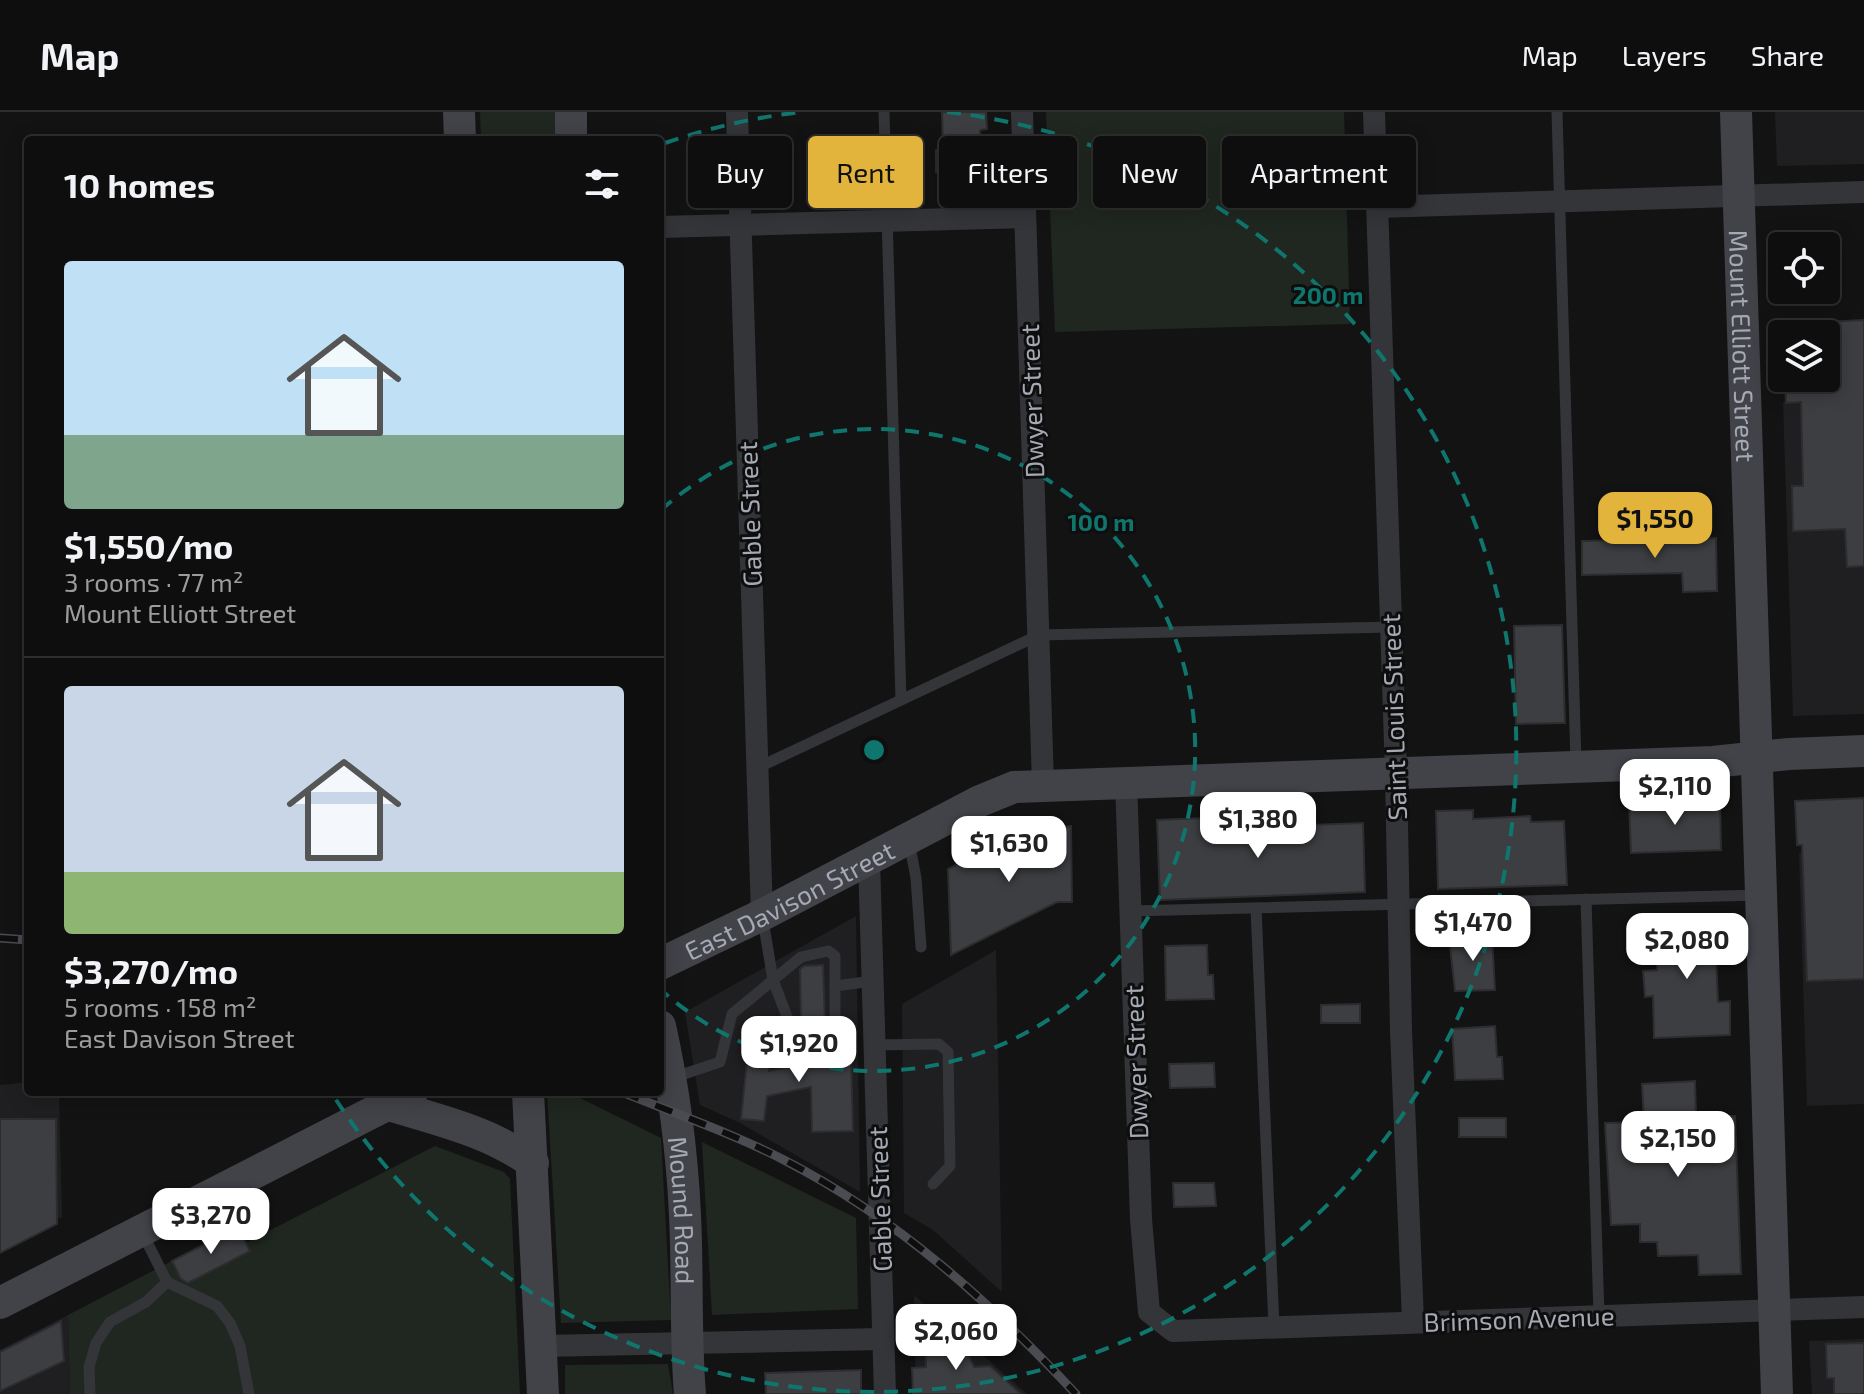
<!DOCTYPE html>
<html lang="en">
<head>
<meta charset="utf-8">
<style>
  :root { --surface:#0e0e0f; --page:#171718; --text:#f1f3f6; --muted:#9b9c9e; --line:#2e2e2f; --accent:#e3b43c }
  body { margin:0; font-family:"Exo 2",sans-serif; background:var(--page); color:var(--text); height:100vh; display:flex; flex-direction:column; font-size:30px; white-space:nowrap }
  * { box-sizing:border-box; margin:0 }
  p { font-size:26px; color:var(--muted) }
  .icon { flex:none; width:44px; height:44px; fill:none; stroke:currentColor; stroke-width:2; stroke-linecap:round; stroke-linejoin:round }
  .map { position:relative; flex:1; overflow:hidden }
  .side { position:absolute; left:24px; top:24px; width:640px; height:960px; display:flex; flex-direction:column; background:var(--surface); border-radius:8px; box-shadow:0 4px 20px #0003,0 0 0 2px var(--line) }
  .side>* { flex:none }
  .hud { position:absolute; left:688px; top:24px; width:760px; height:72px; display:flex; gap:16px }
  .fabs { position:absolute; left:1768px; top:120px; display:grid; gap:16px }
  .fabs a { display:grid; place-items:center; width:72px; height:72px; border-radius:8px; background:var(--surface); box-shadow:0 4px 20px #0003,0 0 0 2px var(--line); font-size:40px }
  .price { position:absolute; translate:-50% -68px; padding:0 18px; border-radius:16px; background:#fff; color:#222; font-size:26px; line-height:52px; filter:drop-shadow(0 2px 4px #0008) }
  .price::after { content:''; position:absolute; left:50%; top:48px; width:24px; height:18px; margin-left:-12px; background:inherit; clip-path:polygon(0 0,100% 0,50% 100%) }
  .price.current { background:var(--accent); color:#111 }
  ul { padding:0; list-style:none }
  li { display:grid; align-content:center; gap:16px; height:424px; padding:0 40px }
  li+li { border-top:2px solid var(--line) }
  li span { display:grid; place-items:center; height:248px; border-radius:8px; color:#555 }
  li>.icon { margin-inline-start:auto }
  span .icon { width:144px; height:144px; fill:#fffc; stroke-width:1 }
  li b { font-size:34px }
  h2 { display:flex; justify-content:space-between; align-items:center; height:96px; padding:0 40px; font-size:34px }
  .chip { padding:0 28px; border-radius:8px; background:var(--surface); box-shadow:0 4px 20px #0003,0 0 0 2px var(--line); font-size:28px; line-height:72px }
  .chip.current { background:var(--accent); color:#111 }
  header { display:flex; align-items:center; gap:48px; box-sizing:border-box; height:112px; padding:0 40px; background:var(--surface); border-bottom:2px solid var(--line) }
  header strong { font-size:38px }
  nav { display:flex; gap:44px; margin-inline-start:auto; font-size:28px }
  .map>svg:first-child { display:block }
  .built { fill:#1f1f21 }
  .green { fill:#1f2720 }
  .building { fill:#3d3e41; stroke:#2d2d30; stroke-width:2 }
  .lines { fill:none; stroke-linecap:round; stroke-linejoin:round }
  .lane { stroke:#343539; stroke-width:11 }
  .street { stroke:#343539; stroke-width:22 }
  .secondary { stroke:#424349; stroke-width:32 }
  .rail-casing { stroke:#4b4c52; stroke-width:9 }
  .rail { stroke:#0e0e0f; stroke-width:6; stroke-dasharray:18; stroke-linecap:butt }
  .ring { fill:none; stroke:#0f766e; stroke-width:4; stroke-dasharray:14 10 }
  .labels { text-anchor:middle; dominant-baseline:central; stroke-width:6; stroke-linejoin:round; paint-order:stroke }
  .street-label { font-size:26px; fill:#a5a9b4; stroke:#0e0e0f }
  .centre { fill:#0f766e; stroke:#0e0e0f; stroke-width:4 }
  .ring-label { font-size:24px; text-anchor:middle; font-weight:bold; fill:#0f766e; stroke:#0e0e0f; stroke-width:6; stroke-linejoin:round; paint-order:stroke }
</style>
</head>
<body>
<header>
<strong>Map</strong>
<nav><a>Map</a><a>Layers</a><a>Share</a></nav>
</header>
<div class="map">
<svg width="1864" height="1282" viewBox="0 0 1864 1282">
  <rect width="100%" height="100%" fill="#131314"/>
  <!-- built -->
  <g class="built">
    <path d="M 1775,0 L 1864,0 L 1864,52 L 1777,54 Z"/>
    <path d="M 1864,288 L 1864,602 L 1793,604 L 1783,290 Z"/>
    <path d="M 1864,738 L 1864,992 L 1807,994 L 1799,741 Z"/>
    <path d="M 856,804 L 860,1080 L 738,1010 L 700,993 L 685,900 Z"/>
    <path d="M 996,838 L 1002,1180 L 933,1118 L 904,1101 L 902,892 Z"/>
    <path d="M 28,970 L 28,980 L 59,980 L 62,1105 L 0,1136 L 0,973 Z"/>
    <path d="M 914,1183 L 1027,1282 L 916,1282 Z"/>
    <path d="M 68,1203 L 70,1282 L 0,1282 L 0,1238 Z"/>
    <path d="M 1864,1227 L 1864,1282 L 1812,1282 L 1809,1229 Z"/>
  </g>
  <!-- green -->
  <g class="green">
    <path d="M 480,0 L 557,0 L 558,28 L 481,28 Z"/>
    <path d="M 1046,0 L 1344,0 L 1350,212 L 1055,220 Z"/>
    <path d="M 547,980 L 568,980 L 661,1026 L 671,1208 L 561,1211 Z"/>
    <path d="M 702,1030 L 856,1106 L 858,1197 L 712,1203 Z"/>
    <path d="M 435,1034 L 504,1060 L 510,1067 L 520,1282 L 70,1282 L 68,1203 L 239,1114 L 247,1130 Z"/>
    <path d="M 668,1252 L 673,1282 L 565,1282 L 565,1253 Z"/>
  </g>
  <!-- building -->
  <g class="building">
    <path d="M 942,0 L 986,0 L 987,17 L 980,18 L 981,59 L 936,60 L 936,38 L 943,37 Z"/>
    <path d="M 1864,208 L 1864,454 L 1847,455 L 1845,417 L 1793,419 L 1792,374 L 1803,374 L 1801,290 L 1786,291 L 1785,266 L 1826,266 L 1826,210 Z"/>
    <path d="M 1716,426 L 1717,479 L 1683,480 L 1682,461 L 1582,463 L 1582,429 Z"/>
    <path d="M 1562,513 L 1565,611 L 1516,612 L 1514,514 Z"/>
    <path d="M 1864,686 L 1864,867 L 1807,869 L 1802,733 L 1797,733 L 1795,689 Z"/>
    <path d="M 1720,689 L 1721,738 L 1631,741 L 1629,692 Z"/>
    <path d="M 1473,698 L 1473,707 L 1530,704 L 1531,710 L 1564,709 L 1567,773 L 1438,777 L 1436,699 Z"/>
    <path d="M 1205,706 L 1207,717 L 1363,711 L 1365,780 L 1160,788 L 1157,708 Z"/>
    <path d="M 1029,714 L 1030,718 L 1071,714 L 1072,790 L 1057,790 L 951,843 L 948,757 Z"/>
    <path d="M 1714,802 L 1718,890 L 1730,889 L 1730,923 L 1654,926 L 1653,884 L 1645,885 L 1643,859 L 1657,858 L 1657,846 L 1664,845 L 1662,803 Z"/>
    <path d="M 1492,824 L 1495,878 L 1455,879 L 1449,826 Z"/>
    <path d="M 1207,833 L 1208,863 L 1213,863 L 1214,887 L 1166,888 L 1165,834 Z"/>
    <path d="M 823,853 L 825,909 L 801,910 L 800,857 L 804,854 Z"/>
    <path d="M 1360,892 L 1360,911 L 1321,911 L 1321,893 Z"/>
    <path d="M 751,910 L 774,912 L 769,959 L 810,951 L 810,945 L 851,943 L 853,1019 L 812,1020 L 811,975 L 767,984 L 764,1009 L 741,1007 Z"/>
    <path d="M 1495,914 L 1497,945 L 1502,945 L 1503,967 L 1455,968 L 1452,917 Z"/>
    <path d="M 1214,951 L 1215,975 L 1170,976 L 1169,952 Z"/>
    <path d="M 1695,969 L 1696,1005 L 1735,1004 L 1741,1162 L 1699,1163 L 1698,1143 L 1658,1144 L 1657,1130 L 1640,1130 L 1640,1112 L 1611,1113 L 1605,1011 L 1644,1010 L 1642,972 Z"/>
    <rect x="1459" y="1006" width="47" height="19"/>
    <path d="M 0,1007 L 56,1007 L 57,1112 L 0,1141 Z"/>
    <path d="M 1173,1071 L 1214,1071 L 1216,1094 L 1174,1095 Z"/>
    <path d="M 238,1115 L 250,1139 L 188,1171 L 181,1167 L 172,1149 Z"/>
    <path d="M 61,1209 L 64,1249 L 0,1279 L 0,1240 Z"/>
    <path d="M 961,1226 L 974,1255 L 990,1254 L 1021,1282 L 913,1282 L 912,1256 L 926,1255 L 925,1227 Z"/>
    <path d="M 1864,1231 L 1864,1282 L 1834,1282 L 1834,1266 L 1827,1266 L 1826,1232 Z"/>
    <path d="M 861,1258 L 861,1282 L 766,1282 L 765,1261 Z"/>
  </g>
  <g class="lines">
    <!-- lane -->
    <g class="lane">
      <path d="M 884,0 L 901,588"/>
      <path d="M 1557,0 L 1576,651"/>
      <path d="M 757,656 L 1039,523 L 1391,515"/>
      <path d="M 909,729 L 916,766 L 921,835"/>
      <path d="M 1586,787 L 1599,1204"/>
      <path d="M 1256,796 L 1274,1215"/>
      <path d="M 1130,799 L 1760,783"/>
      <path d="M 835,874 L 873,869"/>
      <path d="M 874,933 L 939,932 L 948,940 L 950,1054 L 933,1072"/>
      <path d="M 675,965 L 720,950 L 732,902 L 801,845 L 828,839 L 835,844 L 835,916 L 822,923 L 794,923 L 773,868 L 763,808"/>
      <path d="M 142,1120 L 167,1170 L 217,1194 L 230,1211 L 240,1234 L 249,1282"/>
      <path d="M 90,1282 L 89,1255 L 96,1231 L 110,1210 L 146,1190 L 167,1170"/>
    </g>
    <!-- street -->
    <g class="street">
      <path d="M 737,0 L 762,803"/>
      <path d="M 1022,0 L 1043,673"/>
      <path d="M 1374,0 L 1396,661 L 1401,919 L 1413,1209"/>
      <path d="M 1377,95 L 1864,80"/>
      <path d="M 660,115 L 1025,105"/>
      <path d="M 1126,669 L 1141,1107 L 1149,1200 L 1173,1219 L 1864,1195"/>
      <path d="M 869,748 L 885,1282"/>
      <path d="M 541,1234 L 883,1227"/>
    </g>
    <!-- secondary -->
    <g class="secondary">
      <path d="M 459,0 L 460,28"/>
      <path d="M 571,0 L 571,28"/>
      <path id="s1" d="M 1736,0 L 1777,1282"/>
      <path id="s2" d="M 660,852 L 762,803 L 980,689 L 1014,675 L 1713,650 L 1789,642 L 1864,639"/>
      <path id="s3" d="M 660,914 C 674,977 682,1039 685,1103 C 688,1163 685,1223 690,1282"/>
      <path d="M 528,980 L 543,1282"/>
      <path d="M 389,993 C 441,1009 488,1019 533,1051"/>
      <path d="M 0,1191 L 412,980"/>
    </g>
    <defs>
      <g id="rail">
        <path d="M 0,826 L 28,828"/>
        <path d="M 622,980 C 676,1002 732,1021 784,1048 C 897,1106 990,1190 1076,1282"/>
      </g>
    </defs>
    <!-- rail casing -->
    <use href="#rail" class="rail-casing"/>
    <!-- rail -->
    <use href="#rail" class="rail"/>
  </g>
  <!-- distance rings -->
  <g class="ring">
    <path d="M661 398A321 321 0 1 1 661 878"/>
    <path d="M665 31A642 642 0 0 1 801 0M947 0A642 642 0 1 1 333 983"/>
  </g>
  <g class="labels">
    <!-- street labels -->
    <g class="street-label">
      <text stroke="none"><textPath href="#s1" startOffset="234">Mount Elliott Street</textPath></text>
      <text transform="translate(1031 289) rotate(-92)">Dwyer Street</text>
      <text transform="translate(749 402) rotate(-92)">Gable Street</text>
      <text transform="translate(1393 605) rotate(-92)">Saint Louis Street</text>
      <text stroke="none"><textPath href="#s2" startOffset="144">East Davison Street</textPath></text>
      <text transform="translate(1135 950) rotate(-92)">Dwyer Street</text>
      <text transform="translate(879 1087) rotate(-92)">Gable Street</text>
      <text stroke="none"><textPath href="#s3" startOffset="186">Mound Road</textPath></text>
      <text transform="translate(1519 1206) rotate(-2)">Brimson Avenue</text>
    </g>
  </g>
  <circle cx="874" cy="638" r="12" class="centre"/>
  <g class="ring-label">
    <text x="1328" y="192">200 m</text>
    <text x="1101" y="419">100 m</text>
  </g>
</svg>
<div class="fabs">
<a><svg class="icon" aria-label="locate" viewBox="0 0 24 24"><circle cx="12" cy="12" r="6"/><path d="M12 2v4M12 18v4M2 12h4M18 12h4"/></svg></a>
<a><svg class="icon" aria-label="layers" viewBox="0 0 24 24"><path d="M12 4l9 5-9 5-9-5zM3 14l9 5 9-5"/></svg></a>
</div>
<b class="price current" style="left:1655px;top:448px">$1,550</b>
<b class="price" style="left:1675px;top:715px">$2,110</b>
<b class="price" style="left:1258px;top:748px">$1,380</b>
<b class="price" style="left:1009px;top:772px">$1,630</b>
<b class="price" style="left:1473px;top:851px">$1,470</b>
<b class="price" style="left:1687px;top:869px">$2,080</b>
<b class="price" style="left:799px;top:972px">$1,920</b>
<b class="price" style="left:1678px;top:1067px">$2,150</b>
<b class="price" style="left:211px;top:1144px">$3,270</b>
<b class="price" style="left:956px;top:1260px">$2,060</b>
<div class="hud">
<a class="chip">Buy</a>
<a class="chip current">Rent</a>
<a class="chip">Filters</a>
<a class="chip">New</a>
<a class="chip">Apartment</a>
</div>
<section class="side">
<h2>10 homes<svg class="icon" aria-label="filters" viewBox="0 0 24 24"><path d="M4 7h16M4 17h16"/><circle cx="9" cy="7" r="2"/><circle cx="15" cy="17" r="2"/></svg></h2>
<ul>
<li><span style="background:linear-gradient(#bfe0f5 70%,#7fa58c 0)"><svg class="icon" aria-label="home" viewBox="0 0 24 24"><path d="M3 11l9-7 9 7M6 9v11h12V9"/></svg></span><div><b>$1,550/mo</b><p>3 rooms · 77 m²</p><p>Mount Elliott Street</p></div></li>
<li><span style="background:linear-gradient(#c9d6e8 75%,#8fb573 0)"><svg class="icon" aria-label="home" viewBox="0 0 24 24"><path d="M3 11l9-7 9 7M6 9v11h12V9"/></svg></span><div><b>$3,270/mo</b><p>5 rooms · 158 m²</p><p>East Davison Street</p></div></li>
</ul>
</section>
</div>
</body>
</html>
